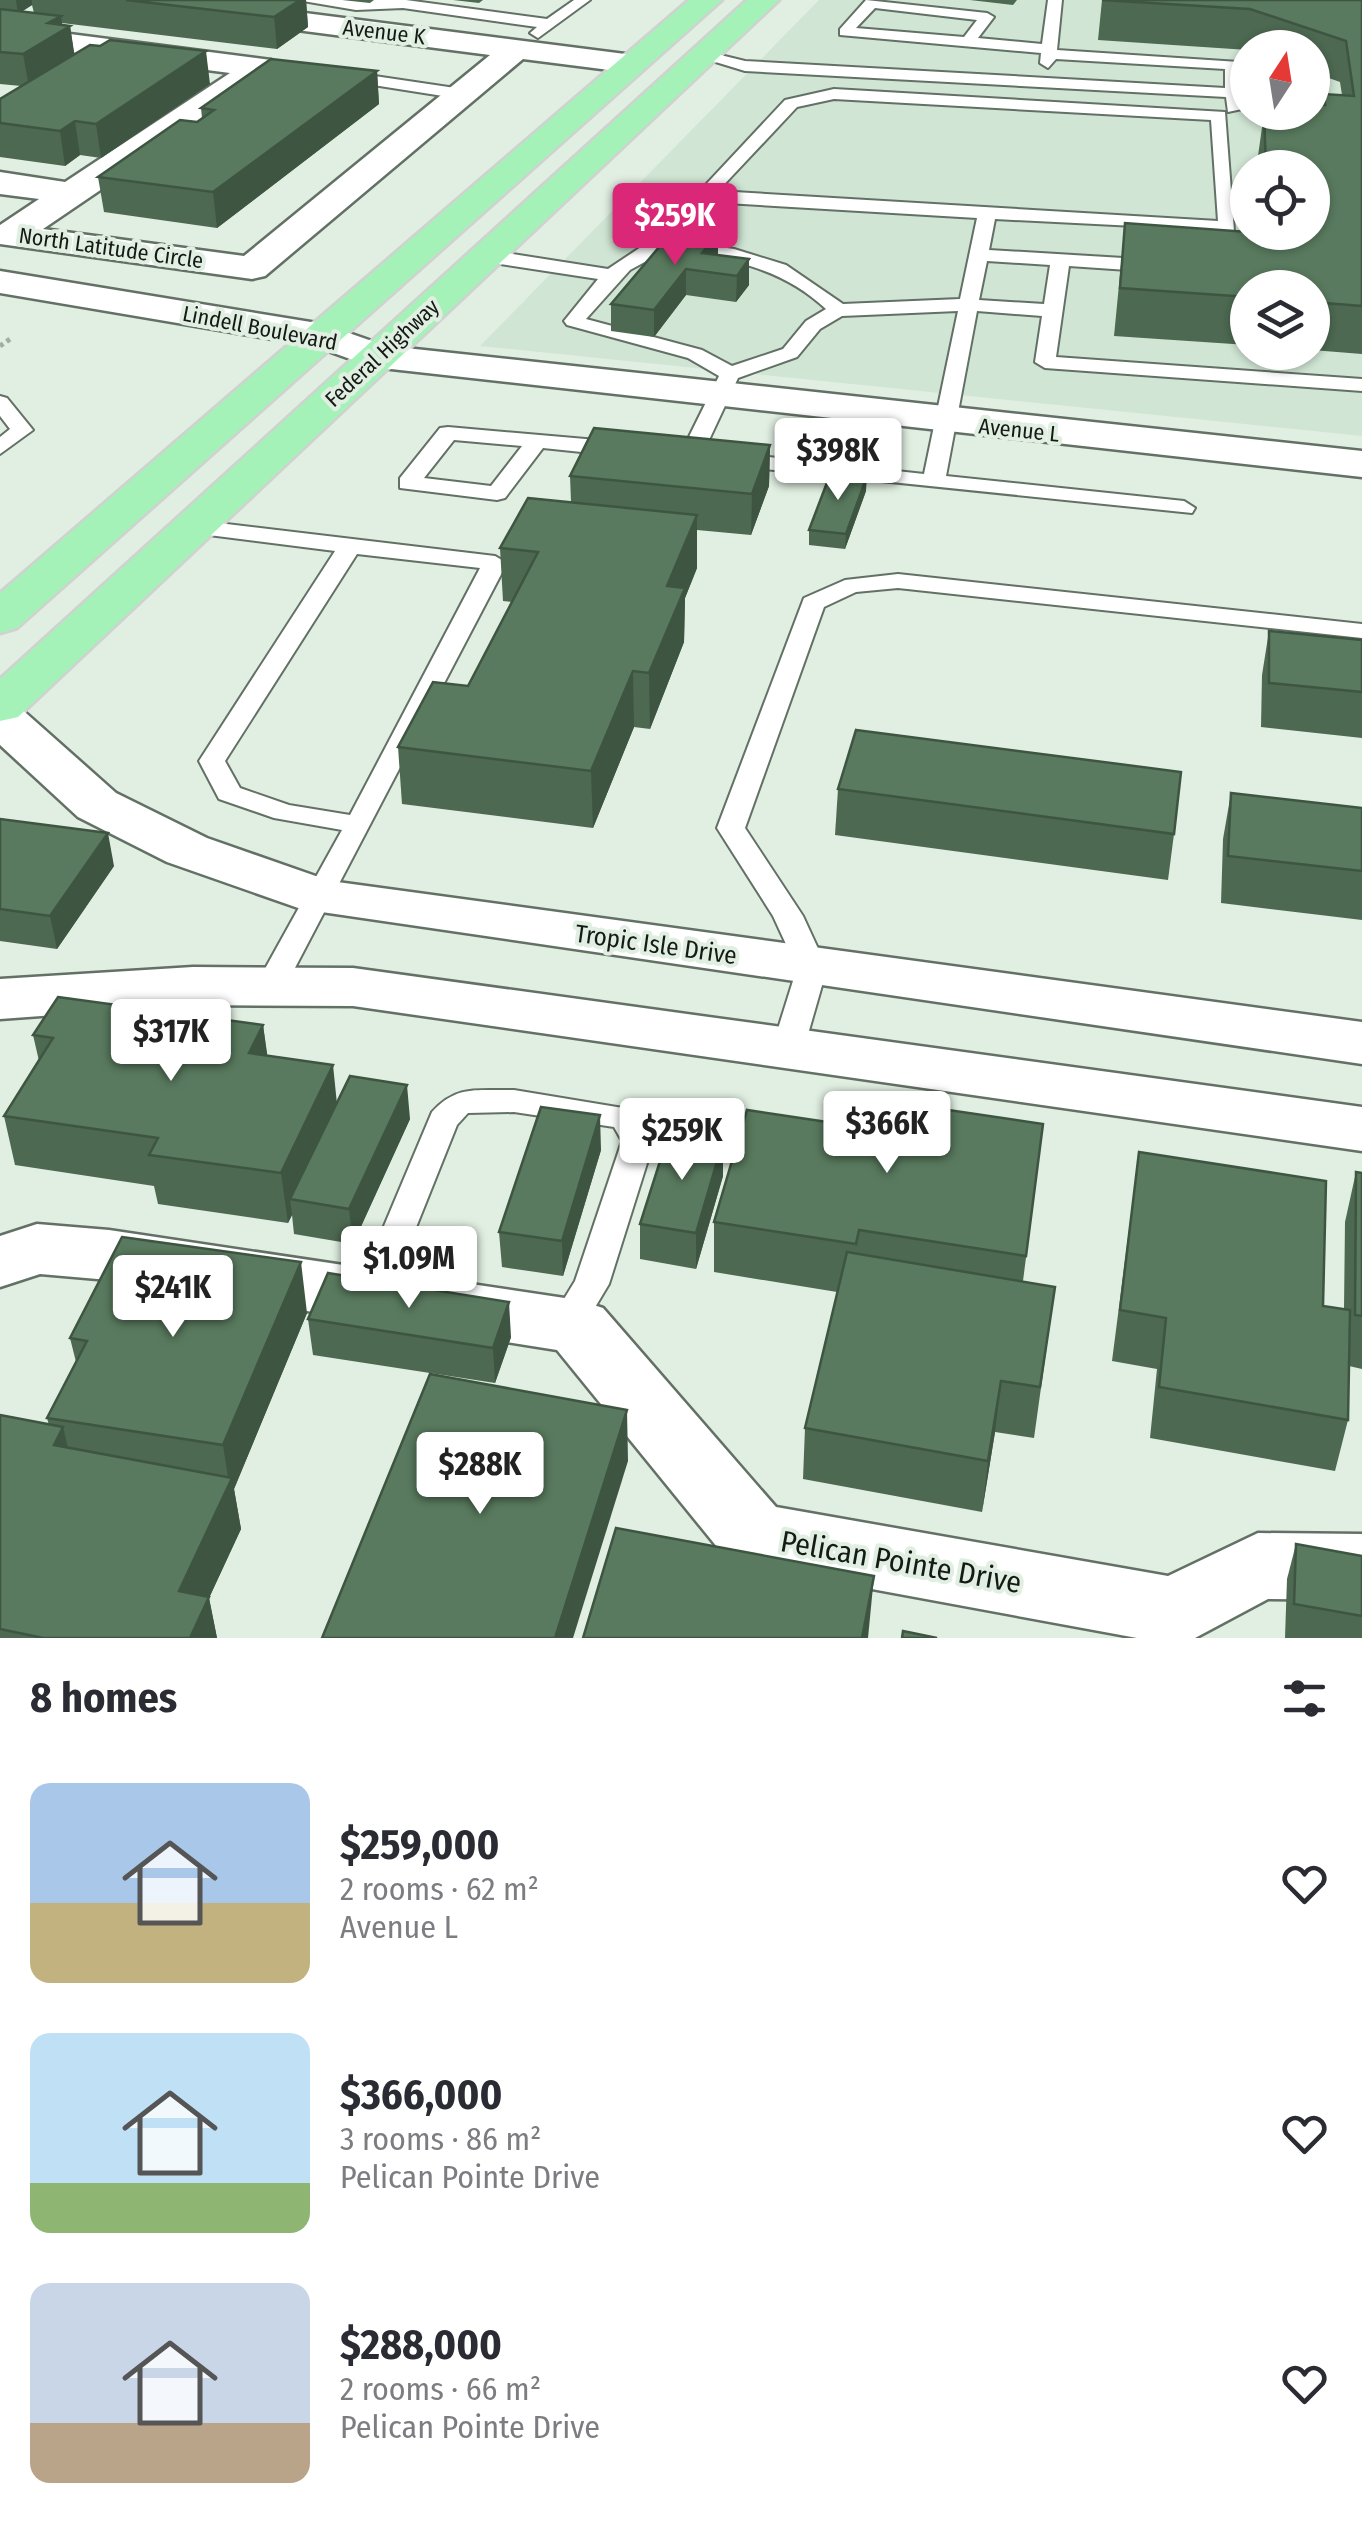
<!DOCTYPE html>
<html lang="en">
<head>
<meta charset="utf-8">
<style>
  :root { --surface:#fff; --page:#f2f2f3; --text:#2b2b33; --muted:#7c7c81; --accent:#db2777 }
  body { margin:0; font-family:"Fira Sans Condensed",sans-serif; background:var(--page); color:var(--text); height:100vh; display:flex; flex-direction:column; font-size:38px; white-space:nowrap }
  * { box-sizing:border-box; margin:0 }
  p { font-size:32px; color:var(--muted) }
  .icon { flex:none; width:55px; height:55px; fill:none; stroke:currentColor; stroke-width:2; stroke-linecap:round; stroke-linejoin:round }
  .map { position:relative; height:1638px; overflow:hidden }
  .drawer { display:flex; flex-direction:column; background:var(--surface); flex:1 }
  .drawer>* { flex:none }
  .needle { width:65px; rotate:12deg }
  .tools { position:absolute; left:1230px; top:30px; display:grid; gap:20px }
  .tools a { display:grid; place-items:center; width:100px; height:100px; border-radius:50%; background:var(--surface); box-shadow:0 2px 8px #0004; font-size:50px }
  .price { position:absolute; translate:-50% -85px; padding:0 22px; border-radius:10px; background:#fff; color:#222; font-size:32px; line-height:65px; filter:drop-shadow(0 2px 5px #0008) }
  .price::after { content:''; position:absolute; left:50%; top:60px; width:30px; height:22px; margin-left:-15px; background:inherit; clip-path:polygon(0 0,100% 0,50% 100%) }
  .price.selected { background:var(--accent); color:#fff }
  ul { padding:0; list-style:none }
  li { display:flex; align-items:center; gap:30px; height:250px; padding:0 30px }
  li span { display:grid; place-items:center; flex:none; width:280px; height:200px; border-radius:20px; color:#555 }
  li>.icon { margin-inline-start:auto }
  span .icon { width:120px; height:120px; fill:#fffc; stroke-width:1 }
  li b { font-size:42px }
  h2 { display:flex; justify-content:space-between; align-items:center; height:120px; padding:0 30px; font-size:42px }
  .map>svg:first-child { display:block }
  .built { fill:#d0e5d3; fill-rule:evenodd }
  .lines { fill:none; stroke-linecap:round; stroke-linejoin:round }
  .service-casing { stroke:#637065; stroke-width:4 }
  .minor-casing { stroke:#637065; stroke-width:5 }
  .tertiary-casing { stroke:#637065; stroke-width:5 }
  .primary-casing { stroke:#d0d1d0; stroke-width:5 }
  .path { stroke:#a2ada3; stroke-width:5; stroke-dasharray:4 4; stroke-linecap:butt }
  .service { fill:#fff; fill-rule:evenodd }
  .minor { fill:#fff; fill-rule:evenodd }
  .tertiary { fill:#fff; fill-rule:evenodd }
  .primary { fill:#a4f2b7; fill-rule:evenodd }
  .wall { fill:#4d6951; fill-rule:evenodd }
  .shaded-wall { fill:#3e5542 }
  .building { fill:#597a5e; stroke:#3e5542; stroke-width:2.5 }
  .labels { text-anchor:middle; dominant-baseline:central; stroke-width:8; stroke-linejoin:round; paint-order:stroke }
  .far-street-label { font-size:22px; fill:#151a15; stroke:#e0efe2 }
  .street-label { font-size:25px; fill:#151a15; stroke:#e0efe2 }
  .near-street-label { font-size:30px; fill:#151a15; stroke:#e0efe2 }
</style>
</head>
<body>
<div class="map">
<svg width="1362" height="1638" viewBox="0 0 1362 1638">
  <rect width="100%" height="100%" fill="#e0efe2"/>
  <!-- built -->
  <path class="built" d="M 819,0 L 1362,0 L 1362,436 L 480,346 ZM 1248,48 L 1312,48 L 1312,112 L 1248,112 ZM 1248,168 L 1312,168 L 1312,232 L 1248,232 ZM 1248,288 L 1312,288 L 1312,352 L 1248,352 Z"/>
  <g class="lines">
    <defs>
      <g id="service">
        <path d="M 297,0 L 406,0 L 547,19 L 574,0 L 590,0 L 538,38 L 530,33 L 537,27 L 403,8 L 356,10 Z"/>
        <path d="M 866,0 L 987,13 L 994,17 L 978,38 L 1042,44 L 1048,0 L 1062,0 L 1057,50 L 1239,62 L 1242,109 L 1228,112 L 1226,97 L 745,71 L 696,56 L 704,51 L 745,61 L 1225,88 L 1225,69 L 1056,59 L 1048,68 L 1040,63 L 1041,53 L 840,35 L 840,29 ZM 875,8 L 977,20 L 964,37 L 856,28 Z"/>
        <path d="M 341,71 L 462,89 L 470,94 L 462,99 L 335,79 L 335,73 Z"/>
        <path d="M 834,89 L 1225,112 L 1234,231 L 995,219 L 989,250 L 1157,260 L 1166,266 L 1157,272 L 1069,266 L 1056,357 L 1362,379 L 1362,391 L 1045,368 L 1035,362 L 1042,316 L 977,311 L 946,476 L 1184,501 L 1195,508 L 1192,513 L 725,465 L 725,455 L 733,453 L 924,474 L 958,311 L 842,316 L 820,329 L 797,357 L 738,378 L 702,455 L 691,462 L 683,460 L 680,455 L 719,376 L 688,358 L 567,325 L 564,321 L 598,279 L 487,262 L 478,256 L 487,250 L 608,269 L 641,247 L 661,240 L 685,242 L 734,249 L 786,265 L 843,304 L 960,299 L 977,218 L 709,202 L 684,228 L 669,224 L 785,100 ZM 834,99 L 1211,120 L 1218,221 L 718,191 L 797,107 ZM 663,252 C 723,256 780,266 826,309 L 806,321 L 783,349 L 732,366 L 702,350 L 586,319 L 630,270 ZM 987,261 L 1050,265 L 1044,304 L 979,300 Z"/>
        <path d="M 0,396 L 7,398 L 33,430 L 0,454 L 0,437 L 10,429 L 0,416 Z"/>
        <path d="M 448,427 L 620,442 L 631,449 L 620,456 L 543,448 L 505,498 L 497,500 L 400,488 L 400,478 L 440,428 ZM 454,440 L 522,446 L 491,486 L 424,478 Z"/>
        <path d="M 193,520 L 495,556 L 507,563 L 286,985 L 271,995 L 256,985 L 342,830 L 274,818 L 219,799 L 199,761 L 335,551 L 185,532 L 182,527 ZM 357,554 L 480,568 L 350,815 L 289,805 L 240,788 L 225,761 Z"/>
        <path d="M 898,574 L 1362,624 L 1362,638 L 898,588 L 856,592 L 824,607 L 745,828 L 803,916 L 827,968 L 804,1048 L 799,1055 L 777,1055 L 772,1048 L 797,968 L 773,916 L 717,828 L 804,598 L 845,580 Z"/>
        <path d="M 514,1090 L 635,1110 L 654,1141 L 609,1284 L 579,1334 L 566,1338 L 553,1334 L 548,1325 L 575,1281 L 622,1141 L 614,1127 L 514,1112 L 468,1113 L 457,1125 L 389,1295 L 384,1304 L 372,1308 L 360,1304 L 355,1295 L 432,1112 C 457,1084 478,1091 514,1090 Z"/>
      </g>
      <g id="minor">
        <path d="M 120,0 L 204,0 L 633,55 L 649,64 L 633,73 L 523,59 L 265,276 L 252,279 L 0,244 L 0,225 L 39,199 L 0,194 L 0,172 L 65,182 L 230,73 L 0,43 L 0,25 L 271,60 L 276,67 L 271,74 L 43,229 L 244,256 L 490,55 L 135,9 Z"/>
        <path d="M 378,345 L 1362,451 L 1362,477 L 364,366 L 358,357 L 364,348 Z"/>
        <path d="M 0,701 L 18,706 L 116,793 L 207,838 L 330,881 L 1362,1022 L 1362,1064 L 301,909 L 167,862 L 78,817 L 0,745 Z"/>
        <path d="M 193,967 L 353,968 L 1362,1107 L 1362,1151 L 353,1006 L 193,1005 L 0,1019 L 0,979 Z"/>
        <path d="M 37,1224 L 109,1230 L 578,1300 L 603,1308 L 776,1507 L 1168,1576 L 1258,1533 L 1362,1534 L 1362,1600 L 1268,1599 L 1195,1638 L 1137,1638 L 753,1567 L 726,1558 L 557,1350 L 109,1280 L 40,1274 L 0,1287 L 0,1236 Z"/>
      </g>
      <path id="tertiary" d="M 0,271 L 323,324 L 392,348 L 398,357 L 392,366 L 378,369 L 314,346 L 0,293 Z"/>
      <g id="primary">
        <path d="M 689,0 L 722,0 L 17,628 L 0,633 L 0,593 Z"/>
        <path d="M 747,0 L 779,0 L 18,717 L 0,721 L 0,679 Z"/>
      </g>
    </defs>
    <!-- service casing -->
    <use href="#service" class="service-casing"/>
    <!-- minor casing -->
    <use href="#minor" class="minor-casing"/>
    <!-- tertiary casing -->
    <use href="#tertiary" class="tertiary-casing"/>
    <!-- primary casing -->
    <use href="#primary" class="primary-casing"/>
    <!-- path -->
    <path class="path" d="M 0,346 L 13,337"/>
    <!-- service -->
    <use href="#service" class="service"/>
    <!-- minor -->
    <use href="#minor" class="minor"/>
    <!-- tertiary -->
    <use href="#tertiary" class="tertiary"/>
    <!-- primary -->
    <use href="#primary" class="primary"/>
  </g>
  <!-- wall -->
  <g class="wall">
    <path d="M 0,0 L 306,0 L 308,27 L 277,49 L 62,23 L 62,25 L 70,26 L 74,54 L 210,84 L 101,158 L 80,155 L 65,166 L 0,157 L 0,99 L 21,86 L 0,84 ZM 32,5 L 34,13 L 21,12 Z"/>
    <path d="M 342,0 L 374,0 L 370,3 Z"/>
    <path d="M 453,0 L 483,0 L 479,3 Z"/>
    <path d="M 970,0 L 1017,0 L 1013,5 Z"/>
    <path d="M 1102,0 L 1362,0 L 1362,354 L 1312,350 L 1312,288 L 1248,288 L 1248,345 L 1114,336 L 1125,223 L 1248,232 L 1312,232 L 1312,168 L 1258,168 L 1258,156 L 1264,113 L 1312,112 L 1322,105 L 1324,94 L 1342,95 L 1340,82 L 1312,72 L 1312,48 L 1248,48 L 1248,50 L 1098,40 Z"/>
    <path d="M 377,71 L 379,104 L 217,228 L 104,212 L 98,177 L 197,122 L 202,118 L 201,108 Z"/>
    <path d="M 718,255 L 749,285 L 736,302 L 686,295 L 654,337 L 611,331 L 611,304 Z"/>
    <path d="M 770,445 L 769,486 L 751,535 L 697,530 L 697,568 L 685,598 L 684,642 L 650,729 L 634,727 L 593,828 L 402,804 L 398,747 L 468,686 L 512,602 L 503,601 L 500,548 L 571,502 L 570,476 Z"/>
    <path d="M 866,491 L 845,549 L 809,545 L 809,530 Z"/>
    <path d="M 1269,631 L 1362,640 L 1362,738 L 1261,727 L 1262,675 Z"/>
    <path d="M 838,789 L 1174,834 L 1168,880 L 835,835 Z"/>
    <path d="M 1231,793 L 1362,808 L 1362,920 L 1221,903 L 1223,839 Z"/>
    <path d="M 0,819 L 114,866 L 57,949 L 0,941 Z"/>
    <path d="M 263,1025 L 267,1056 L 337,1102 L 410,1119 L 353,1244 L 294,1234 L 292,1215 L 288,1223 L 158,1204 L 154,1186 L 15,1165 L 4,1116 L 39,1061 L 33,1035 Z"/>
    <path d="M 834,1123 L 1043,1124 L 1023,1281 L 1055,1287 L 1034,1438 L 995,1432 L 982,1512 L 803,1479 L 805,1428 L 837,1292 L 714,1272 L 714,1222 Z"/>
    <path d="M 723,1141 L 723,1176 L 696,1269 L 640,1259 L 640,1224 Z"/>
    <path d="M 601,1150 L 563,1276 L 502,1267 L 499,1232 Z"/>
    <path d="M 1139,1152 L 1323,1306 L 1344,1309 L 1345,1222 L 1356,1172 L 1362,1173 L 1362,1369 L 1349,1366 L 1348,1420 L 1335,1471 L 1150,1438 L 1157,1369 L 1112,1361 Z"/>
    <path d="M 307,1313 L 234,1489 L 241,1529 L 209,1598 L 217,1638 L 0,1638 L 0,1415 L 49,1425 L 47,1418 L 76,1362 L 70,1338 Z"/>
    <path d="M 308,1319 L 511,1337 L 495,1383 L 313,1355 Z"/>
    <path d="M 1296,1544 L 1362,1556 L 1362,1638 L 1285,1638 L 1287,1579 Z"/>
  </g>
  <!-- shaded-wall -->
  <g class="shaded-wall">
    <path d="M 16,0 L 32,0 L 32,5 L 18,14 Z"/>
    <path d="M 300,0 L 306,0 L 308,27 L 277,49 L 274,17 Z"/>
    <path d="M 61,16 L 63,30 L 70,26 L 75,58 L 29,87 L 23,54 L 48,23 Z"/>
    <path d="M 206,51 L 210,84 L 101,158 L 96,124 Z"/>
    <path d="M 377,71 L 379,104 L 217,228 L 213,192 Z"/>
    <path d="M 75,121 L 80,155 L 65,166 L 60,131 Z"/>
    <path d="M 718,233 L 718,258 L 702,253 Z"/>
    <path d="M 749,259 L 749,285 L 736,302 L 737,276 Z"/>
    <path d="M 686,269 L 686,295 L 654,337 L 654,310 Z"/>
    <path d="M 770,445 L 769,486 L 751,535 L 752,494 Z"/>
    <path d="M 867,476 L 866,491 L 845,549 L 846,534 Z"/>
    <path d="M 697,515 L 697,568 L 685,598 L 684,642 L 650,729 L 649,673 L 667,586 Z"/>
    <path d="M 633,671 L 634,727 L 593,828 L 591,771 Z"/>
    <path d="M 108,833 L 114,866 L 57,949 L 50,916 Z"/>
    <path d="M 263,1025 L 270,1074 L 249,1053 Z"/>
    <path d="M 333,1065 L 338,1114 L 290,1199 L 292,1215 L 288,1223 L 281,1173 Z"/>
    <path d="M 407,1085 L 410,1119 L 353,1244 L 349,1209 Z"/>
    <path d="M 600,1115 L 601,1150 L 563,1276 L 562,1241 Z"/>
    <path d="M 723,1141 L 723,1176 L 696,1269 L 696,1233 Z"/>
    <path d="M 301,1262 L 307,1313 L 234,1489 L 241,1529 L 209,1598 L 217,1638 L 188,1638 L 179,1591 L 229,1484 L 223,1445 Z"/>
    <path d="M 509,1302 L 511,1337 L 495,1383 L 493,1348 Z"/>
    <path d="M 1001,1381 L 995,1432 L 982,1512 L 988,1461 Z"/>
    <path d="M 627,1410 L 628,1461 L 573,1638 L 555,1638 Z"/>
    <path d="M 63,1427 L 75,1478 L 54,1445 Z"/>
    <path d="M 874,1576 L 868,1638 L 862,1638 Z"/>
  </g>
  <!-- building -->
  <g class="building">
    <path d="M 126,0 L 300,0 L 274,17 Z"/>
    <path d="M 1102,0 L 1362,0 L 1362,306 L 1312,302 L 1312,288 L 1248,288 L 1248,297 L 1120,288 L 1125,223 L 1248,232 L 1312,232 L 1312,168 L 1266,168 L 1264,113 L 1312,112 L 1312,104 L 1325,105 L 1324,94 L 1354,96 L 1346,41 L 1250,9 Z"/>
    <path d="M 0,9 L 61,16 L 48,23 L 70,26 L 23,54 L 0,52 Z"/>
    <path d="M 110,40 L 206,51 L 96,124 L 75,121 L 60,131 L 0,123 L 0,99 L 90,45 L 100,46 Z"/>
    <path d="M 271,59 L 377,71 L 213,192 L 98,177 L 180,120 L 197,122 L 214,110 L 201,108 Z"/>
    <path d="M 676,227 L 718,233 L 702,253 L 749,259 L 737,276 L 686,269 L 654,310 L 611,304 Z"/>
    <path d="M 594,428 L 770,445 L 752,494 L 570,476 Z"/>
    <path d="M 831,472 L 867,476 L 846,534 L 809,530 Z"/>
    <path d="M 528,498 L 697,515 L 667,586 L 685,588 L 649,673 L 633,671 L 591,771 L 398,747 L 433,682 L 468,686 L 538,552 L 500,548 Z"/>
    <path d="M 1269,631 L 1362,640 L 1362,692 L 1269,683 Z"/>
    <path d="M 856,730 L 1181,772 L 1174,834 L 838,789 Z"/>
    <path d="M 1231,793 L 1362,808 L 1362,871 L 1228,856 Z"/>
    <path d="M 0,819 L 108,833 L 50,916 L 0,909 Z"/>
    <path d="M 58,997 L 263,1025 L 249,1053 L 333,1065 L 281,1173 L 149,1155 L 158,1138 L 4,1116 L 53,1038 L 33,1035 Z"/>
    <path d="M 350,1076 L 407,1085 L 349,1209 L 290,1199 Z"/>
    <path d="M 840,1094 L 1043,1124 L 1026,1256 L 859,1230 L 856,1244 L 714,1222 L 747,1110 L 834,1123 Z"/>
    <path d="M 541,1107 L 600,1115 L 562,1241 L 499,1232 Z"/>
    <path d="M 669,1133 L 723,1141 L 696,1233 L 640,1224 Z"/>
    <path d="M 1139,1152 L 1326,1181 L 1323,1306 L 1350,1310 L 1348,1420 L 1159,1387 L 1166,1318 L 1120,1310 Z"/>
    <path d="M 1356,1172 L 1362,1173 L 1362,1316 L 1355,1315 Z"/>
    <path d="M 122,1237 L 301,1262 L 223,1445 L 47,1418 L 87,1341 L 70,1338 Z"/>
    <path d="M 847,1252 L 1055,1287 L 1040,1387 L 1001,1381 L 988,1461 L 805,1428 Z"/>
    <path d="M 328,1273 L 509,1302 L 493,1348 L 308,1319 Z"/>
    <path d="M 430,1374 L 627,1410 L 555,1638 L 322,1638 Z"/>
    <path d="M 0,1415 L 63,1427 L 54,1445 L 232,1478 L 179,1591 L 209,1597 L 190,1638 L 43,1638 L 0,1629 Z"/>
    <path d="M 616,1528 L 874,1576 L 862,1638 L 583,1638 Z"/>
    <path d="M 1296,1544 L 1362,1556 L 1362,1616 L 1294,1604 Z"/>
    <path d="M 903,1631 L 937,1638 L 902,1638 Z"/>
  </g>
  <g class="labels">
    <!-- far-street labels -->
    <g class="far-street-label">
      <text transform="translate(384 32) rotate(7)">Avenue K</text>
      <text transform="translate(111 248) rotate(8)">North Latitude Circle</text>
      <text transform="translate(260 328) rotate(11)">Lindell Boulevard</text>
      <text transform="translate(382 353) rotate(-43)">Federal Highway</text>
      <text transform="translate(1019 430) rotate(6)">Avenue L</text>
    </g>
    <!-- street labels -->
    <g class="street-label">
      <text transform="translate(656 945) rotate(8)">Tropic Isle Drive</text>
    </g>
    <!-- near-street labels -->
    <g class="near-street-label">
      <text transform="translate(901 1562) rotate(10)">Pelican Pointe Drive</text>
    </g>
  </g>
</svg>
<div class="tools">
<a><svg class="needle" viewBox="-14 -14 28 28"><path d="M0-13l5 13h-10z" fill="#e53935"/><path d="M0 13l5-13h-10z" fill="#7c7c81"/></svg></a>
<a><svg class="icon" aria-label="locate" viewBox="0 0 24 24"><circle cx="12" cy="12" r="6"/><path d="M12 2v4M12 18v4M2 12h4M18 12h4"/></svg></a>
<a><svg class="icon" aria-label="layers" viewBox="0 0 24 24"><path d="M12 4l9 5-9 5-9-5zM3 14l9 5 9-5"/></svg></a>
</div>
<b class="price selected" style="left:675px;top:268px">$259K</b>
<b class="price" style="left:838px;top:503px">$398K</b>
<b class="price" style="left:171px;top:1084px">$317K</b>
<b class="price" style="left:887px;top:1176px">$366K</b>
<b class="price" style="left:682px;top:1183px">$259K</b>
<b class="price" style="left:409px;top:1311px">$1.09M</b>
<b class="price" style="left:173px;top:1340px">$241K</b>
<b class="price" style="left:480px;top:1517px">$288K</b>
</div>
<section class="drawer">
<h2>8 homes<svg class="icon" aria-label="filters" viewBox="0 0 24 24"><path d="M4 7h16M4 17h16"/><circle cx="9" cy="7" r="2"/><circle cx="15" cy="17" r="2"/></svg></h2>
<ul>
<li><span style="background:linear-gradient(#a9c7e8 60%,#c2b280 0)"><svg class="icon" aria-label="home" viewBox="0 0 24 24"><path d="M3 11l9-7 9 7M6 9v11h12V9"/></svg></span><div><b>$259,000</b><p>2 rooms · 62 m²</p><p>Avenue L</p></div><svg class="icon" aria-label="heart" viewBox="0 0 24 24"><path d="M12 20l-8-8c-3-5 5-10 8-4 3-6 11-1 8 4z"/></svg></li>
<li><span style="background:linear-gradient(#bfe0f5 75%,#8fb573 0)"><svg class="icon" aria-label="home" viewBox="0 0 24 24"><path d="M3 11l9-7 9 7M6 9v11h12V9"/></svg></span><div><b>$366,000</b><p>3 rooms · 86 m²</p><p>Pelican Pointe Drive</p></div><svg class="icon" aria-label="heart" viewBox="0 0 24 24"><path d="M12 20l-8-8c-3-5 5-10 8-4 3-6 11-1 8 4z"/></svg></li>
<li><span style="background:linear-gradient(#c9d6e8 70%,#b9a48a 0)"><svg class="icon" aria-label="home" viewBox="0 0 24 24"><path d="M3 11l9-7 9 7M6 9v11h12V9"/></svg></span><div><b>$288,000</b><p>2 rooms · 66 m²</p><p>Pelican Pointe Drive</p></div><svg class="icon" aria-label="heart" viewBox="0 0 24 24"><path d="M12 20l-8-8c-3-5 5-10 8-4 3-6 11-1 8 4z"/></svg></li>
</ul>
</section>
</body>
</html>
